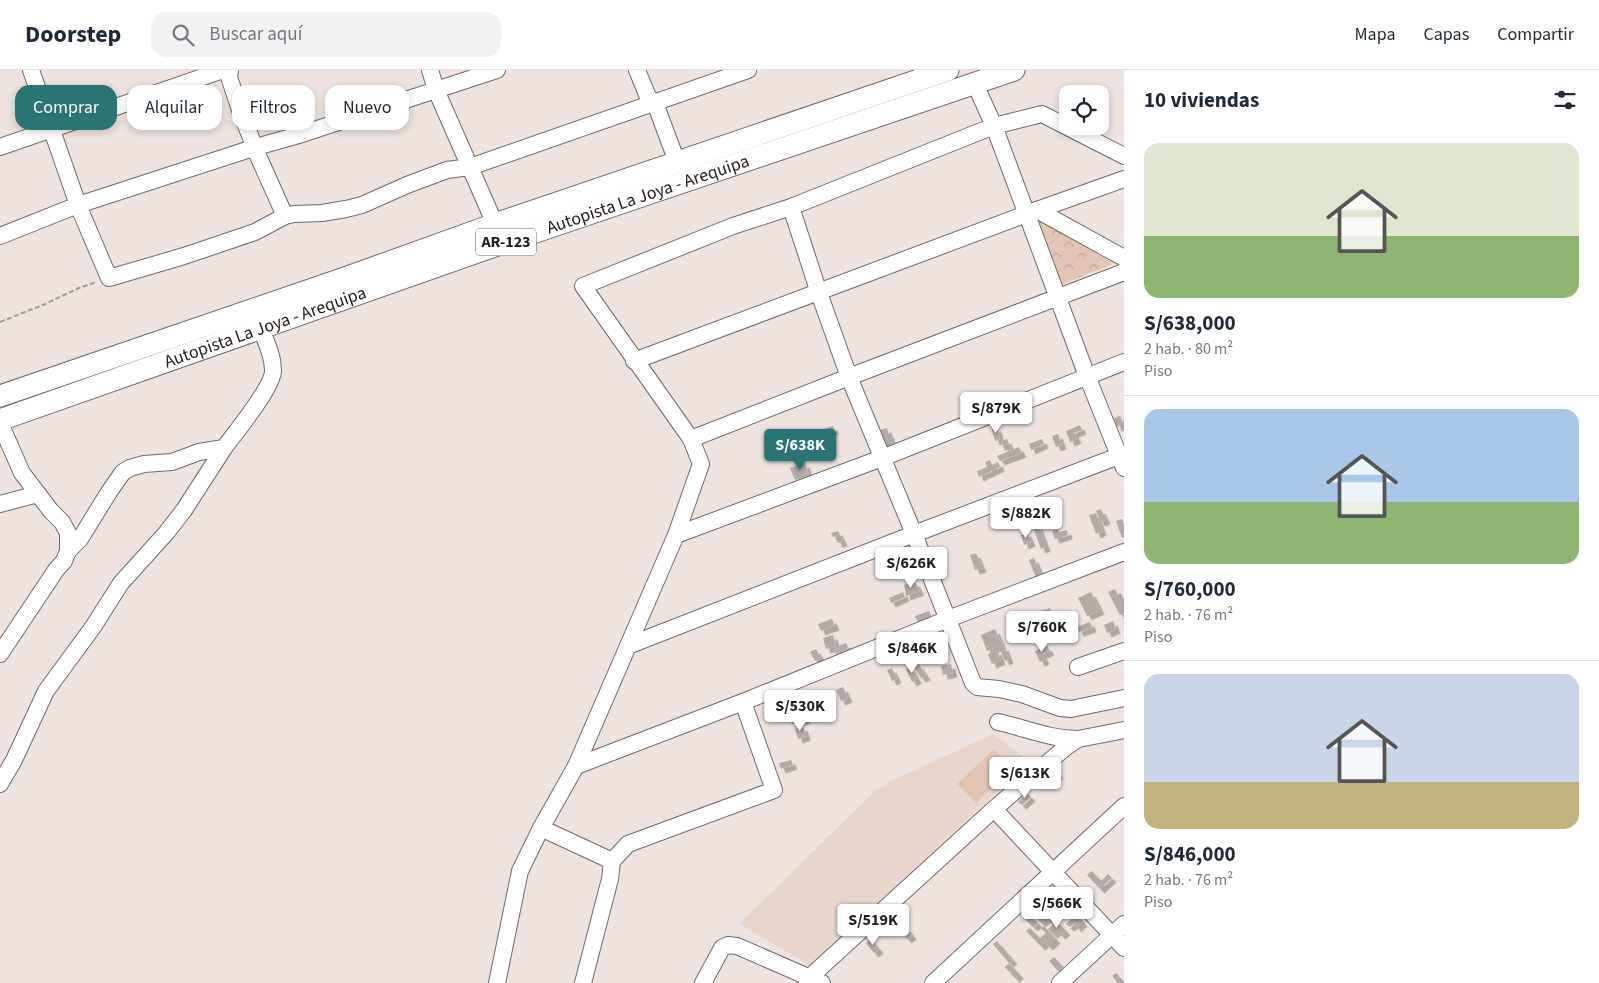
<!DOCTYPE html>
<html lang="es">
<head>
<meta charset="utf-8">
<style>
  :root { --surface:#fff; --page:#f2f2f3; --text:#1f2937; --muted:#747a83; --line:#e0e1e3; --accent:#2a7574 }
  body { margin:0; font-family:"Source Sans 3",sans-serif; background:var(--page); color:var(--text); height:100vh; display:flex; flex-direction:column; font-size:19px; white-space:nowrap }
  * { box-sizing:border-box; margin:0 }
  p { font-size:16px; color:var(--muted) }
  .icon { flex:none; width:28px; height:28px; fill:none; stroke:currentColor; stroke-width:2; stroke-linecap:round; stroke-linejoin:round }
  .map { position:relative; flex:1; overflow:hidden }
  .side { display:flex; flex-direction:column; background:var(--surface); width:475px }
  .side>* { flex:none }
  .hud { position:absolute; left:15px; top:15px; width:475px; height:45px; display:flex; gap:10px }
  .controls { position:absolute; left:1059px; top:15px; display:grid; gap:10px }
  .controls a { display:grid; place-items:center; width:50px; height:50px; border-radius:10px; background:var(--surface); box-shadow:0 2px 8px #0003; font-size:25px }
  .price { position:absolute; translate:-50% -42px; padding:0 11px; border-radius:5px; background:#fff; color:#222; font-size:16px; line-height:32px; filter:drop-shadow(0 1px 2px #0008) }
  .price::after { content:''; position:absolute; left:50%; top:30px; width:15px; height:11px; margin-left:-8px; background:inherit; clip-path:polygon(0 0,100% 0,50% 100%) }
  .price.selected { background:var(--accent); color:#fff }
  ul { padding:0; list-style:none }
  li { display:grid; align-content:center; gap:10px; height:265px; padding:0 20px }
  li+li { border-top:1px solid var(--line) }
  li span { display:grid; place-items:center; height:155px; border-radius:15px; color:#555 }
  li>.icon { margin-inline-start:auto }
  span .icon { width:90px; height:90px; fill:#fffc; stroke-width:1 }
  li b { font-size:21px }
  h2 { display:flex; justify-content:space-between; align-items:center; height:60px; padding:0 20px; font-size:21px }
  .pill { padding:0 18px; border-radius:15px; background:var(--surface); box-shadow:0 2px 8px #0003; font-size:18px; line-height:45px }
  .pill.selected { background:var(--accent); color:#fff }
  header { display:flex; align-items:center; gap:30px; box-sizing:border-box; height:70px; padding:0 25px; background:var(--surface); border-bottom:1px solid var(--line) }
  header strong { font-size:24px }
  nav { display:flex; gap:28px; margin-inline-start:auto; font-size:18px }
  .search { width:350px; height:45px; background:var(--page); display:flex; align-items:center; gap:12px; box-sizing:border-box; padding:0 18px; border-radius:15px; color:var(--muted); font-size:19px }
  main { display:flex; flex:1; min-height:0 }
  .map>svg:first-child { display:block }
  .built { fill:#e8d6cd }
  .forest { fill:url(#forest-crowns) }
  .garden { fill:#e3c5b5 }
  .building { fill:#b4aba6; filter:url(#shadow) }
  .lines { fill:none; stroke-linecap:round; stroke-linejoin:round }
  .minor-casing { stroke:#726a65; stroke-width:18 }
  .major-casing { stroke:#726a65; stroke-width:23 }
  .path { stroke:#a49c98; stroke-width:2; stroke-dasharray:5 2.5; stroke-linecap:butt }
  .minor { stroke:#fff; stroke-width:16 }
  .major { stroke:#fff; stroke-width:21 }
  .labels { text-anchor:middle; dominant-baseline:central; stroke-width:5; stroke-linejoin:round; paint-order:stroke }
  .shield { fill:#fff; stroke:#666362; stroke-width:1 }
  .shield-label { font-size:16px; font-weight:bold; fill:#24201e }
  .street-label { font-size:18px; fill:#24201e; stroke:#fff }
</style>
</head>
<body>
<header>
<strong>Doorstep</strong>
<div class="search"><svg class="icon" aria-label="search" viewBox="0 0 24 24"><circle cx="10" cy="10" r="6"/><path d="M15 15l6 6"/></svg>Buscar aquí</div>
<nav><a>Mapa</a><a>Capas</a><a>Compartir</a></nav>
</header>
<main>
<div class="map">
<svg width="1124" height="913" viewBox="0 0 1124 913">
  <defs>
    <pattern id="forest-crowns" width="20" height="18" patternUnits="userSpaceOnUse" patternTransform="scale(1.25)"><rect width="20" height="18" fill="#e3c5b5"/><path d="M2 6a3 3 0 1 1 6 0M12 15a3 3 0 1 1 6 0" fill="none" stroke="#c3a99b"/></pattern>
    <filter id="shadow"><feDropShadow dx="4.5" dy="4.5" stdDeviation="0" flood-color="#0004"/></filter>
  </defs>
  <rect width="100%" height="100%" fill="#eee3de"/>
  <!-- built -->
  <path class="built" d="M 993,664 L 1029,691 L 811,896 L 739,854 L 875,721 L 893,710 Z"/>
  <!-- forest -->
  <path class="forest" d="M 1038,148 L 1114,194 L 1062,214 Z"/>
  <!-- garden -->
  <path class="garden" d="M 994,679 L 1012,698 L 976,733 L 957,714 Z"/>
  <!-- building -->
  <g class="building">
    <path d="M 1120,346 L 1123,354 L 1117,357 L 1114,348 Z"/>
    <path d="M 1080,355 L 1082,360 L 1074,363 L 1077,369 L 1070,372 L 1066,361 Z"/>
    <path d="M 833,356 L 834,360 L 812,369 L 810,364 Z"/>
    <path d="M 997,357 L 1000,369 L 995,371 L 992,359 Z"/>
    <path d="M 887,358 L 890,369 L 894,368 L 896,375 L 884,378 L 879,360 Z"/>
    <path d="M 1058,364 L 1062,375 L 1056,377 L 1052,366 Z"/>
    <path d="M 1007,369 L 1011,379 L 1005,381 L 1001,371 Z"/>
    <path d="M 1042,369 L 1044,374 L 1031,380 L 1029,374 Z"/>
    <path d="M 1019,377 L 1022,383 L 1000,391 L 997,386 Z"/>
    <path d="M 990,390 L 992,395 L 998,392 L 1000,397 L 979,407 L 977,401 L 987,397 L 985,392 Z"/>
    <path d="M 805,393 L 809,405 L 795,410 L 790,398 Z"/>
    <path d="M 1101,439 L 1106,450 L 1100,452 L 1096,441 Z"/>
    <path d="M 1096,443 L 1102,461 L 1096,464 L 1089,445 Z"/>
    <path d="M 1122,449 L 1124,455 L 1124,467 L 1122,468 L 1116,451 Z"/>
    <path d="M 1038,455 L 1046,477 L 1041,479 L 1033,457 Z"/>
    <path d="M 1058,459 L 1059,462 L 1067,460 L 1068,465 L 1055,469 L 1052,461 Z"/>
    <path d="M 838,461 L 843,472 L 838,473 L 835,466 L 833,467 L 831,463 Z"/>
    <path d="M 1027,462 L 1031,472 L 1024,475 L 1021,465 Z"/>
    <path d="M 976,483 L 982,498 L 975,500 L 970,485 Z"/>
    <path d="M 1034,488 L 1041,506 L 1036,508 L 1029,490 Z"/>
    <path d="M 915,512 L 920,521 L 906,526 L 904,515 Z"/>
    <path d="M 1115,519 L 1118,525 L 1121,523 L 1124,529 L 1124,544 L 1120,545 L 1108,522 Z"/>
    <path d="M 903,522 L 905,527 L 891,533 L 889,528 Z"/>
    <path d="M 1091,522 L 1100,540 L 1087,546 L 1078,528 Z"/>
    <path d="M 1050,538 L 1053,548 L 1040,553 L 1036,543 Z"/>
    <path d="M 929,541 L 932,548 L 918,553 L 915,546 Z"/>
    <path d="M 1056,548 L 1059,556 L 1044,562 L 1041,554 Z"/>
    <path d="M 832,549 L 835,556 L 821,561 L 818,554 Z"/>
    <path d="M 1113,551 L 1116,559 L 1107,563 L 1104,555 Z"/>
    <path d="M 1090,552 L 1092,558 L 1079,562 L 1077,557 Z"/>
    <path d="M 995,559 L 1002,575 L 987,581 L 981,565 Z"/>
    <path d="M 833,565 L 836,576 L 826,579 L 823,568 Z"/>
    <path d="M 846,573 L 848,578 L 836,584 L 834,578 Z"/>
    <path d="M 1004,576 L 1009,589 L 1005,591 L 999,578 Z"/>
    <path d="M 1047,576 L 1050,581 L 1042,584 L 1045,590 L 1040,592 L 1035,581 Z"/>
    <path d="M 816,579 L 821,588 L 815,591 L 810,582 Z"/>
    <path d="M 997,580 L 1001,590 L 992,594 L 988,584 Z"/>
    <path d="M 919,594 L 926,606 L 921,608 L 914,597 Z"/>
    <path d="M 951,594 L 953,603 L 943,605 L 941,596 Z"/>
    <path d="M 911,597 L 917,609 L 912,612 L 906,599 Z"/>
    <path d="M 892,598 L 897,609 L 892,611 L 887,600 Z"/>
    <path d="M 843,617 L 848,628 L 841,631 L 836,620 Z"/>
    <path d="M 801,634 L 806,649 L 792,654 L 787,639 Z"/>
    <path d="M 803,656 L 806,666 L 798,669 L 795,659 Z"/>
    <path d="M 791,690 L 793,695 L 781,699 L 779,693 Z"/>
    <path d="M 1051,696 L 1059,704 L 1047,715 L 1039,707 Z"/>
    <path d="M 1027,723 L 1031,727 L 1022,735 L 1018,732 Z"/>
    <path d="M 1092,801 L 1101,811 L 1108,804 L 1112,808 L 1100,819 L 1087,805 Z"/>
    <path d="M 1040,833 L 1055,850 L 1051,853 L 1047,848 L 1041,853 L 1030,841 Z"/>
    <path d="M 1076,844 L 1083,852 L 1077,858 L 1074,854 L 1070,857 L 1066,854 Z"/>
    <path d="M 1031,846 L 1038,853 L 1033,857 L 1026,850 Z"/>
    <path d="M 1057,851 L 1066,861 L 1061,865 L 1057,861 L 1053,864 L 1048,859 Z"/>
    <path d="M 1044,856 L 1056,869 L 1048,876 L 1045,872 L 1041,876 L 1026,861 L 1030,858 L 1040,868 L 1046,863 L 1041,859 Z"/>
    <path d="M 906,857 L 912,865 L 907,869 L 901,861 Z"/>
    <path d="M 871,869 L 879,879 L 874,883 L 866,873 Z"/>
    <path d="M 997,871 L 1013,890 L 1009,893 L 1019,904 L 1015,908 L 1005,897 L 1009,893 L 993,874 Z"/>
    <path d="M 1054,887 L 1063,897 L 1058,901 L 1049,891 Z"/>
    <path d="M 1116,903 L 1124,912 L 1124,913 L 1118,913 L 1112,906 Z"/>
  </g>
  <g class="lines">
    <defs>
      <g id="minor">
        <path d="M 31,0 L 78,135 L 109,208 L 184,186 L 255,162 L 285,146 L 294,144 L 322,143 L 346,139 L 362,135 L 407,115 L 447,100 L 470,97 L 748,0"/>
        <path d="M 230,0 L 229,7 L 241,43 L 259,88 L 285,146"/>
        <path d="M 430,0 L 436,20 L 495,154"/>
        <path d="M 637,0 L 648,27 L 655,33 L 677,92"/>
        <path d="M 975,14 L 994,56 L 1087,306 L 1124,398"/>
        <path d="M 0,77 L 223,0"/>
        <path d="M 791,137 L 819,223 L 849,307 L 914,464 L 973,613 L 977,617 L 999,619 L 1022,624 L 1060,638 L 1071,639 L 1124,628"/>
        <path d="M 1037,140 L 1124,188"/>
        <path d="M 0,166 L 78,135 L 256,77 L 302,64 L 497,0"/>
        <path d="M 634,291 L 1037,140 L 1124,109"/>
        <path d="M 0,353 L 22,403 L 51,441 L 62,452 L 68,463 L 68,481 L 64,491 L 56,500 L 0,584"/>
        <path d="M 691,369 L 849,307 L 1124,202"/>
        <path d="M 0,434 L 38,424"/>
        <path d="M 676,465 L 882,388 L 1124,292"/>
        <path d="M 68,481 L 80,469 L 109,422 L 123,402 L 130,398 L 144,394 L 172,392 L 199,382 L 224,378 C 235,363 274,316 273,300 C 273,285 266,272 261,259"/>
        <path d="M 630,575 L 914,464 L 1124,384"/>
        <path d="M 1078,597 L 1124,581"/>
        <path d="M 998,652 C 1026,658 1049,669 1078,669"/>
        <path d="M 576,696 L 743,632 L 948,549 L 1124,482"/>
        <path d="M 0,714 L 14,690 L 46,621 L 93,557 L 121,513 L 167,462 L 184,440 L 224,378"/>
        <path d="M 994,739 L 1124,878"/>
        <path d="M 541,758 L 612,791"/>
        <path d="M 497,913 L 520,801 L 541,758 L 576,696 L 676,465 L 701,394 L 691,369 L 583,216 L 733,156 L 791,137 L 994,56 L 1042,44 L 1124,86"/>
        <path d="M 583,913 L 610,809 L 612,791 L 628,774 L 774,720 L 743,632"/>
        <path d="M 703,913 L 722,878 L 728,875 L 737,876 L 822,913"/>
        <path d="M 807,913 L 810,907 L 994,739 L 1066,677 L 1078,669 L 1124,660"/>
        <path d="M 933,913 L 1124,736"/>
        <path d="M 1060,913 L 1124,854"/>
      </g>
      <g id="major">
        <path d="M 0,326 L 345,208 L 495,154 L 948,0"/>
        <path id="s1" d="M 0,350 L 506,172 L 1014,0"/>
      </g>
    </defs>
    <!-- minor casing -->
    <use href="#minor" class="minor-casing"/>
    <!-- major casing -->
    <use href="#major" class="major-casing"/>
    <!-- path -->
    <path class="path" d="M 0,252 L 45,234 L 79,218 L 97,212"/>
    <!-- minor -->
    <use href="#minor" class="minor"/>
    <!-- major -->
    <use href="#major" class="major"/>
  </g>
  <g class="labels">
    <!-- shield labels -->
    <rect class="shield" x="476" y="158.5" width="60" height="27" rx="4"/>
    <g class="shield-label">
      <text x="506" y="172">AR-123</text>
    </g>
    <!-- street labels -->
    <g class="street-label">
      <text stroke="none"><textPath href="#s1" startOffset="686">Autopista La Joya - Arequipa</textPath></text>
      <text stroke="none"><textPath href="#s1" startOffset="281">Autopista La Joya - Arequipa</textPath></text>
    </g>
  </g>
</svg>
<div class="controls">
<a><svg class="icon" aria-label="locate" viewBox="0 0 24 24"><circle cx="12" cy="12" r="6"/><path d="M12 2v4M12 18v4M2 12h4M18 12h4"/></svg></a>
</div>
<b class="price" style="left:996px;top:364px">S/879K</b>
<b class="price selected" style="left:800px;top:401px">S/638K</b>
<b class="price" style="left:1026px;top:469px">S/882K</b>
<b class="price" style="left:911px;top:519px">S/626K</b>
<b class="price" style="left:1042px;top:583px">S/760K</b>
<b class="price" style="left:912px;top:604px">S/846K</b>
<b class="price" style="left:800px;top:662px">S/530K</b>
<b class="price" style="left:1025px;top:729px">S/613K</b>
<b class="price" style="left:1057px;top:859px">S/566K</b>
<b class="price" style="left:873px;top:876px">S/519K</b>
<div class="hud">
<a class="pill selected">Comprar</a>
<a class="pill">Alquilar</a>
<a class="pill">Filtros</a>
<a class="pill">Nuevo</a>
</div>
</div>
<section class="side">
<h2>10 viviendas<svg class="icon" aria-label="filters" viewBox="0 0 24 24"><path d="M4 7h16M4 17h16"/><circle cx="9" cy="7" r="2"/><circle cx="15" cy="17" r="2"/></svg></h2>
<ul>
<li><span style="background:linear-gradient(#dfe7d0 60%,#8fb573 0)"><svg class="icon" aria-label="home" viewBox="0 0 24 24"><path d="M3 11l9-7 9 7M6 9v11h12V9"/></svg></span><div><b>S/638,000</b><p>2 hab. · 80 m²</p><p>Piso</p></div></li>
<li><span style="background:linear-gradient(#a9c7e8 60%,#8fb573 0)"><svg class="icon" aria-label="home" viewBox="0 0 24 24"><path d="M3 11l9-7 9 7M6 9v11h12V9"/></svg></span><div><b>S/760,000</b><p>2 hab. · 76 m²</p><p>Piso</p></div></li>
<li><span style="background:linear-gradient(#c9d6e8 70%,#c2b280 0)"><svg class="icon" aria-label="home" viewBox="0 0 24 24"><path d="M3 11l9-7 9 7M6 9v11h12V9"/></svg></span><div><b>S/846,000</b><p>2 hab. · 76 m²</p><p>Piso</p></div></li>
</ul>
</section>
</main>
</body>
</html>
